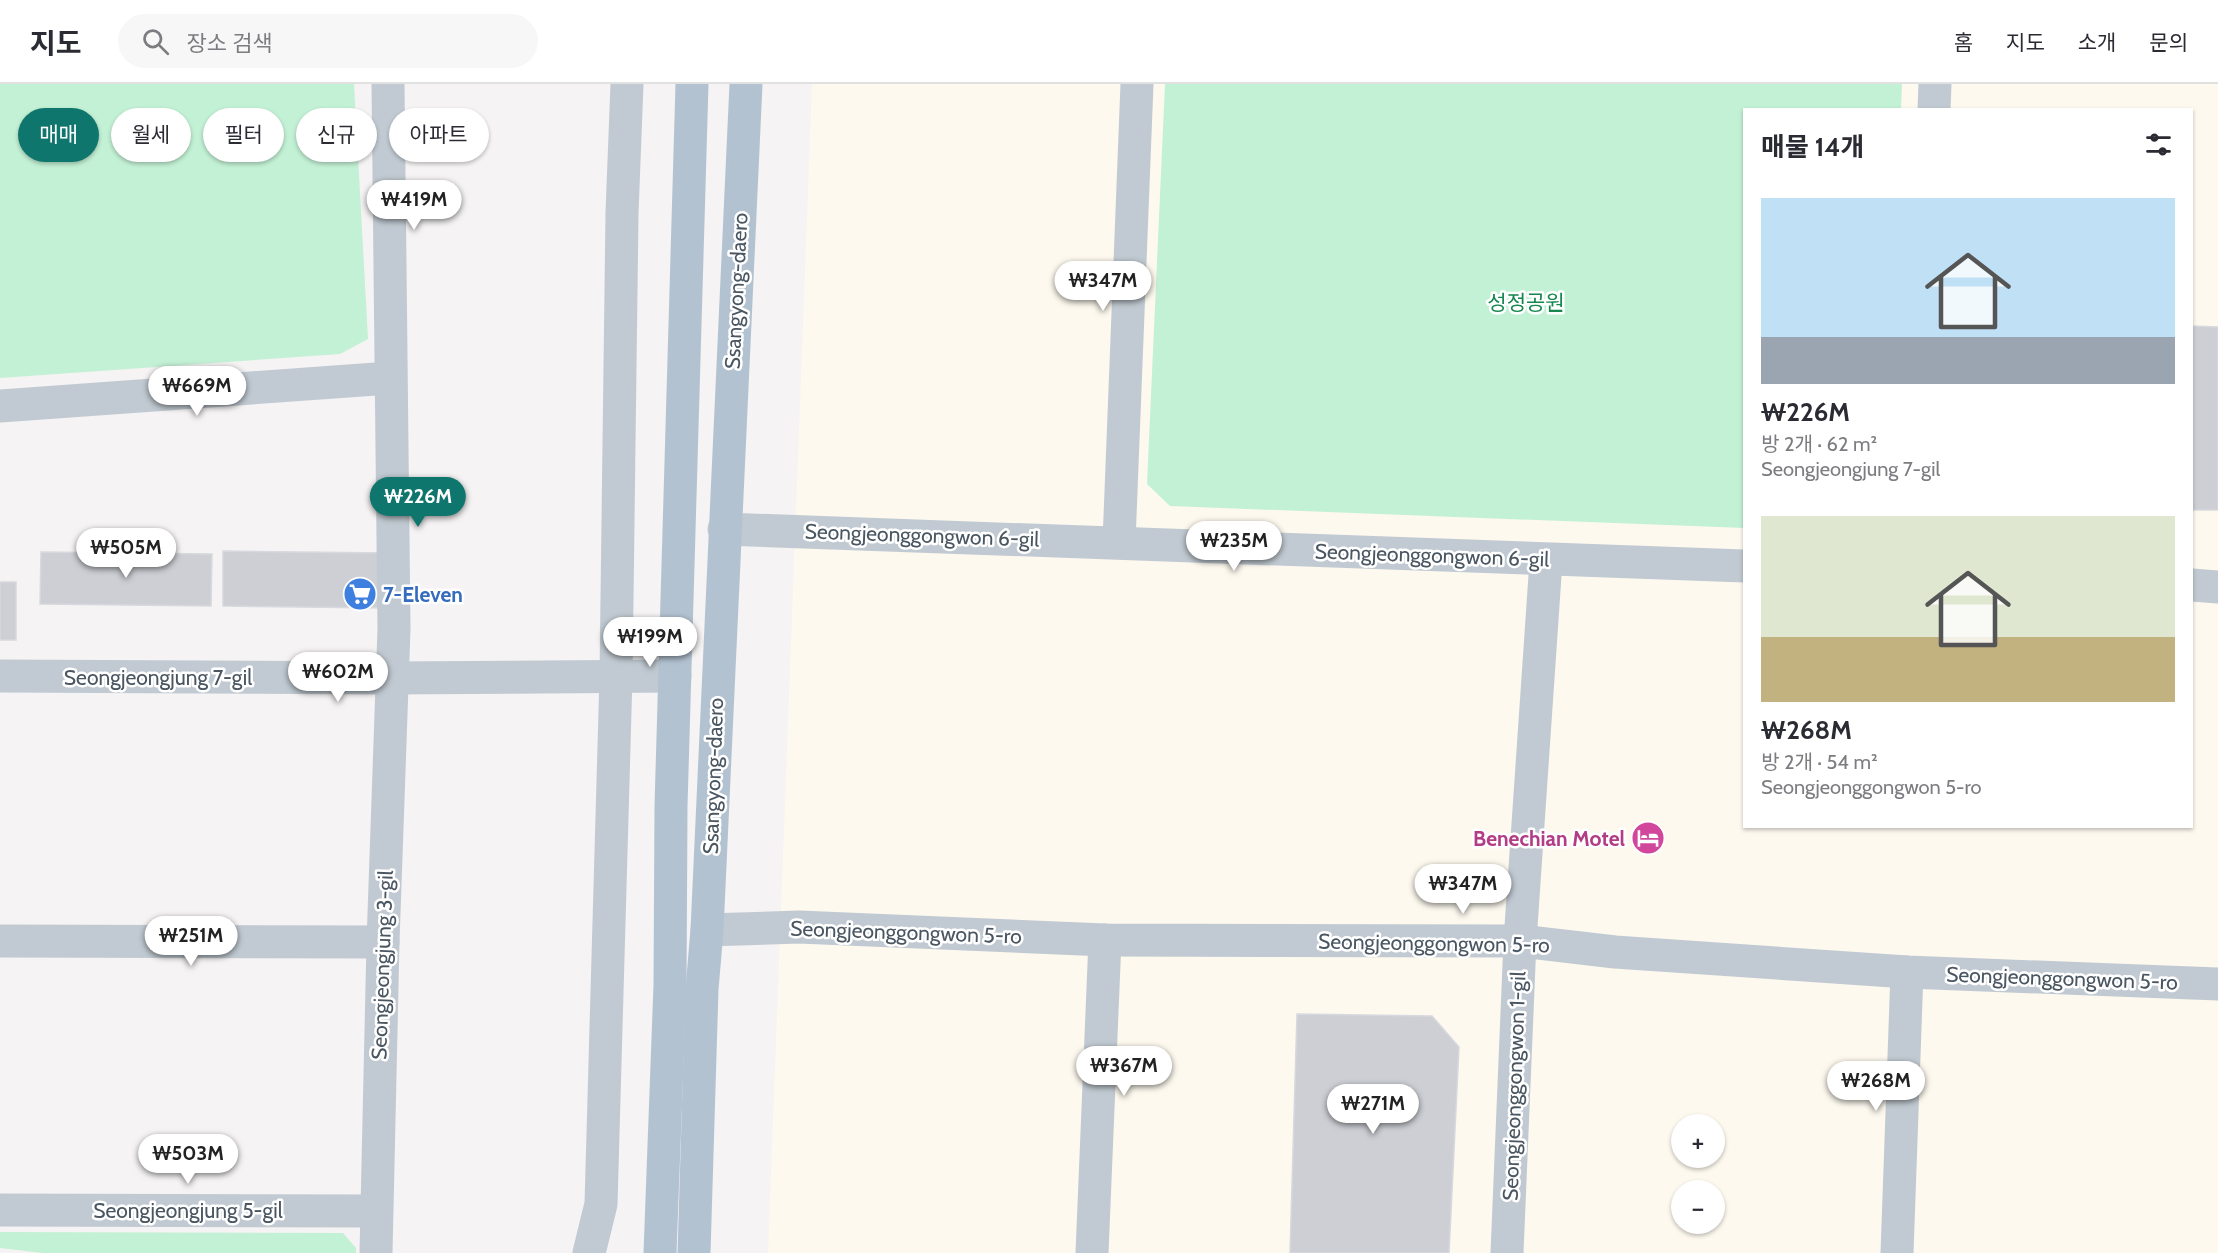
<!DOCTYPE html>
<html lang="ko">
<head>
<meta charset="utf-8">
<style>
  :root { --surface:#fff; --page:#f7f7f7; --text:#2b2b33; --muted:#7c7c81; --line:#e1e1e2; --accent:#0f766e }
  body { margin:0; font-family:Cabin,"Noto Sans KR",sans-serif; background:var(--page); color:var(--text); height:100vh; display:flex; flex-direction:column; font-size:22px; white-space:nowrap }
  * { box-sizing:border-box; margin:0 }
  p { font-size:20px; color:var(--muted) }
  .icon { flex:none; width:33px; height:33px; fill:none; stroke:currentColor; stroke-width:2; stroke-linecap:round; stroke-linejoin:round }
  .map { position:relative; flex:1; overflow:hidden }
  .sheet { position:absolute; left:1743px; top:24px; width:450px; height:720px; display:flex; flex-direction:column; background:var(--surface); border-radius:0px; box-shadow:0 2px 4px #0004 }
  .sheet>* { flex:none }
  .banner { position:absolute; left:18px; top:24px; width:570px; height:54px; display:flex; gap:12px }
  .buttons { position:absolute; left:1671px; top:1030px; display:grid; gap:12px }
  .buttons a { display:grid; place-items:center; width:54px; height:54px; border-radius:50%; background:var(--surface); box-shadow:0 2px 4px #0004; font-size:30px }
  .price { position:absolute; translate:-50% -51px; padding:0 14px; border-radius:21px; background:#fff; color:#222; font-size:20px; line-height:39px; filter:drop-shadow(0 2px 3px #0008) }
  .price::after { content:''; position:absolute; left:50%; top:36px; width:18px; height:14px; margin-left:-9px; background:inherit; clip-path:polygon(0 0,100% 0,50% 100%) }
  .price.active { background:var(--accent); color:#fff }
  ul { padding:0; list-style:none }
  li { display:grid; align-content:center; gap:12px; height:318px; padding:0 18px }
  li span { display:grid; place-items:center; height:186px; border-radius:0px; color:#555 }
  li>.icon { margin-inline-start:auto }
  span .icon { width:108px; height:108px; fill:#fffc; stroke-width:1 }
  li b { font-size:26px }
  h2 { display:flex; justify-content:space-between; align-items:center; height:72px; padding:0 18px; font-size:26px }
  .pill { padding:0 21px; border-radius:27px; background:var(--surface); box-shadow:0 2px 4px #0004; font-size:21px; line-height:54px }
  .pill.active { background:var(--accent); color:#fff }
  header { display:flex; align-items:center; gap:36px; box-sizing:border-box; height:84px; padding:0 30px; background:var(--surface); border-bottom:2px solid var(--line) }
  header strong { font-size:28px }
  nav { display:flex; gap:33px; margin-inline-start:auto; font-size:21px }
  .search { width:420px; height:54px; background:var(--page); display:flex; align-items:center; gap:15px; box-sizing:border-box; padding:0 21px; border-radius:33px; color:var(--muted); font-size:22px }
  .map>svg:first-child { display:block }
  .commercial { fill:#fdf9ef; fill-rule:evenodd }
  .green { fill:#c3f1d5 }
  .building { fill:#cdcfd5; stroke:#d7d9de; stroke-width:1.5 }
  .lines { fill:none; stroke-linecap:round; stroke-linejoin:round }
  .minor { stroke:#c1cad2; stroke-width:33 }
  .major { stroke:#b3c2d1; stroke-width:33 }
  .labels { text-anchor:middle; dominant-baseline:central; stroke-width:5; stroke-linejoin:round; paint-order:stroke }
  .street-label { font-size:21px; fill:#4a5661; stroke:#fff }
  .park-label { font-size:21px; fill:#17864f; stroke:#fff }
  .shop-label { font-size:21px; font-weight:bold; fill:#366cbe; stroke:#fff; text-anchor:start }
  .hotel-label { font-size:21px; font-weight:bold; fill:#b23c85; stroke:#fff; text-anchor:end }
</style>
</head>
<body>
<header>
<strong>지도</strong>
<div class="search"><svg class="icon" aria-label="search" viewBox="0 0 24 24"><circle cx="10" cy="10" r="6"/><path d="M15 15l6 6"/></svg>장소 검색</div>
<nav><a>홈</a><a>지도</a><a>소개</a><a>문의</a></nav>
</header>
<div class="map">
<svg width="2218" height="1169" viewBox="0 0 2218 1169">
  <rect width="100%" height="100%" fill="#f5f3f3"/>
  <!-- commercial -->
  <path class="commercial" d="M 812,0 L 2218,0 L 2218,1169 L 768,1169 ZM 1744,26 L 2192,26 L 2192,742 L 1744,742 ZM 1682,1041 L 1714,1041 L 1714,1074 L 1682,1074 ZM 1682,1107 L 1714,1107 L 1714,1140 L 1682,1140 Z"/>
  <!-- green -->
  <g class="green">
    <path d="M 0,0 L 354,0 L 368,255 L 340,270 L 0,294 Z"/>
    <path d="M 1165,0 L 1902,0 L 1901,25 L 1744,26 L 1744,444 L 1170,422 L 1147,400 Z"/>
    <path d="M 0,1148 L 343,1149 L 356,1164 L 356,1169 L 43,1169 L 0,1164 Z"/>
  </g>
  <!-- building -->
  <g class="building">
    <path d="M 2192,242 L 2218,243 L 2218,426 L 2192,426 Z"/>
    <path d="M 223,467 L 388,469 L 387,524 L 223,522 Z"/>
    <path d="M 41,468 L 212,470 L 211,522 L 40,520 Z"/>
    <rect x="0" y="498" width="16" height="58"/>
    <path d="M 1297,930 L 1432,932 L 1459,963 L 1449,1169 L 1290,1169 Z"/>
  </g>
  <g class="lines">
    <!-- minor -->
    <g class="minor">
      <path d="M 1934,26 L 1935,0"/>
      <path d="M 0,322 L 390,294"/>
      <path d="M 724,445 L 1744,482"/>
      <path d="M 1119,458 L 1137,0"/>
      <path d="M 2192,501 L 2218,503"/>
      <path d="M 0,592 L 391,594 L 675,592"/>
      <path d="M 707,846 L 799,843 L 1105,856 L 1520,857 L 1615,868 L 1907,888 L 2218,900"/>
      <path d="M 0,857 L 383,858"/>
      <path d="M 0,1126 L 376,1127"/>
      <path d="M 376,1169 L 383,858 L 394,545 L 388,0"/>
      <path d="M 589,1169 L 601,1120 L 616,592 L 622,129 L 627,0"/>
      <path d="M 1092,1169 L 1105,856"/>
      <path d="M 1507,1169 L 1520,857 L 1546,477"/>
      <path d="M 1897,1169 L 1907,888"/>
    </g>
    <!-- major -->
    <g class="major">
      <path d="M 660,1169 L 670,901 L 671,722 L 692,0"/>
      <path d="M 694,1169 L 702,905 L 707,846 L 746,0"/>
    </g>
  </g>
  <!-- icons -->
  <defs>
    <symbol id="supermarket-disc" viewBox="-11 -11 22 22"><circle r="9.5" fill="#3f7fe0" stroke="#fff"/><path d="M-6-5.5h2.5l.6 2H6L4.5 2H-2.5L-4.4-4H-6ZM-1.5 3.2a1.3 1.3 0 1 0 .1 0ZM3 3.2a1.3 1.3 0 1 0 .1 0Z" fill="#fff"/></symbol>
    <symbol id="hotel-disc" viewBox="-11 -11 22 22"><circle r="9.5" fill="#d1479c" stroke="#fff"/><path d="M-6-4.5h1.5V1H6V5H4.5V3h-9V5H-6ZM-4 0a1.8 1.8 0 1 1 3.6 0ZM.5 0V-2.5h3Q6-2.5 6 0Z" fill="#fff"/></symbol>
  </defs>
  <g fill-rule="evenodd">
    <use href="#supermarket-disc" x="341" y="491" width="38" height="38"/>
    <use href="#hotel-disc" x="1629" y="735" width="38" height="38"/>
  </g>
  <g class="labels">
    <!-- street labels -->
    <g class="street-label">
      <text transform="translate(736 207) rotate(-87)">Ssangyong-daero</text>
      <text transform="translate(922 451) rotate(2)">Seongjeonggongwon 6-gil</text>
      <text transform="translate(1432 471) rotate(2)">Seongjeonggongwon 6-gil</text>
      <text x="158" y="593">Seongjeongjung 7-gil</text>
      <text transform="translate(713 692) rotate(-88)">Ssangyong-daero</text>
      <text transform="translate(906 848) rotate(2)">Seongjeonggongwon 5-ro</text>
      <text transform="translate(1434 859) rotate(1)">Seongjeonggongwon 5-ro</text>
      <text transform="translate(382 881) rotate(-88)">Seongjeongjung 3-gil</text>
      <text transform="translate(2062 894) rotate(2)">Seongjeonggongwon 5-ro</text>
      <text transform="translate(1514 1002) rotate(-88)">Seongjeonggongwon 1-gil</text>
      <text x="188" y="1126">Seongjeongjung 5-gil</text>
    </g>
    <!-- park labels -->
    <g class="park-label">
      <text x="1526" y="218">성정공원</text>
    </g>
    <!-- shop labels -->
    <g class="shop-label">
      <text x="383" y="510">7-Eleven</text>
    </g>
    <!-- hotel labels -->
    <g class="hotel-label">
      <text x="1625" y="754">Benechian Motel</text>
    </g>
  </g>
</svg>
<div class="buttons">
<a>+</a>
<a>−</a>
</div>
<b class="price" style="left:414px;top:147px">₩419M</b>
<b class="price" style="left:1103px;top:228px">₩347M</b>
<b class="price" style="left:197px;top:333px">₩669M</b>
<b class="price active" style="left:418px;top:444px">₩226M</b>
<b class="price" style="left:1234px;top:488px">₩235M</b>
<b class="price" style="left:126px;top:495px">₩505M</b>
<b class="price" style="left:650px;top:584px">₩199M</b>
<b class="price" style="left:338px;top:619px">₩602M</b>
<b class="price" style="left:1463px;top:831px">₩347M</b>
<b class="price" style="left:191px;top:883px">₩251M</b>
<b class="price" style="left:1124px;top:1013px">₩367M</b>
<b class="price" style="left:1876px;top:1028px">₩268M</b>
<b class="price" style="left:1373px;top:1051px">₩271M</b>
<b class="price" style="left:188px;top:1101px">₩503M</b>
<div class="banner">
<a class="pill active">매매</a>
<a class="pill">월세</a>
<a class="pill">필터</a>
<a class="pill">신규</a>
<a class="pill">아파트</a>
</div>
<section class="sheet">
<h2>매물 14개<svg class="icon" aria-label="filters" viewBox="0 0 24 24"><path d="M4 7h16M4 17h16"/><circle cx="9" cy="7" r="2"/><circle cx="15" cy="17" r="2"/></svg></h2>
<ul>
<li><span style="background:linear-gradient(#bfe0f5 75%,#9aa5b1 0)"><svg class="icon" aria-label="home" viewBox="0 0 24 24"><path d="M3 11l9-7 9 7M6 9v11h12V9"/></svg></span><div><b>₩226M</b><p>방 2개 · 62 m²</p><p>Seongjeongjung 7-gil</p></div></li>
<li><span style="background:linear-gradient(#dfe7d0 65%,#c2b280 0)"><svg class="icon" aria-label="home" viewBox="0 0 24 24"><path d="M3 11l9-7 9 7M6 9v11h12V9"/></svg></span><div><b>₩268M</b><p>방 2개 · 54 m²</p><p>Seongjeonggongwon 5-ro</p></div></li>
</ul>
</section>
</div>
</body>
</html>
